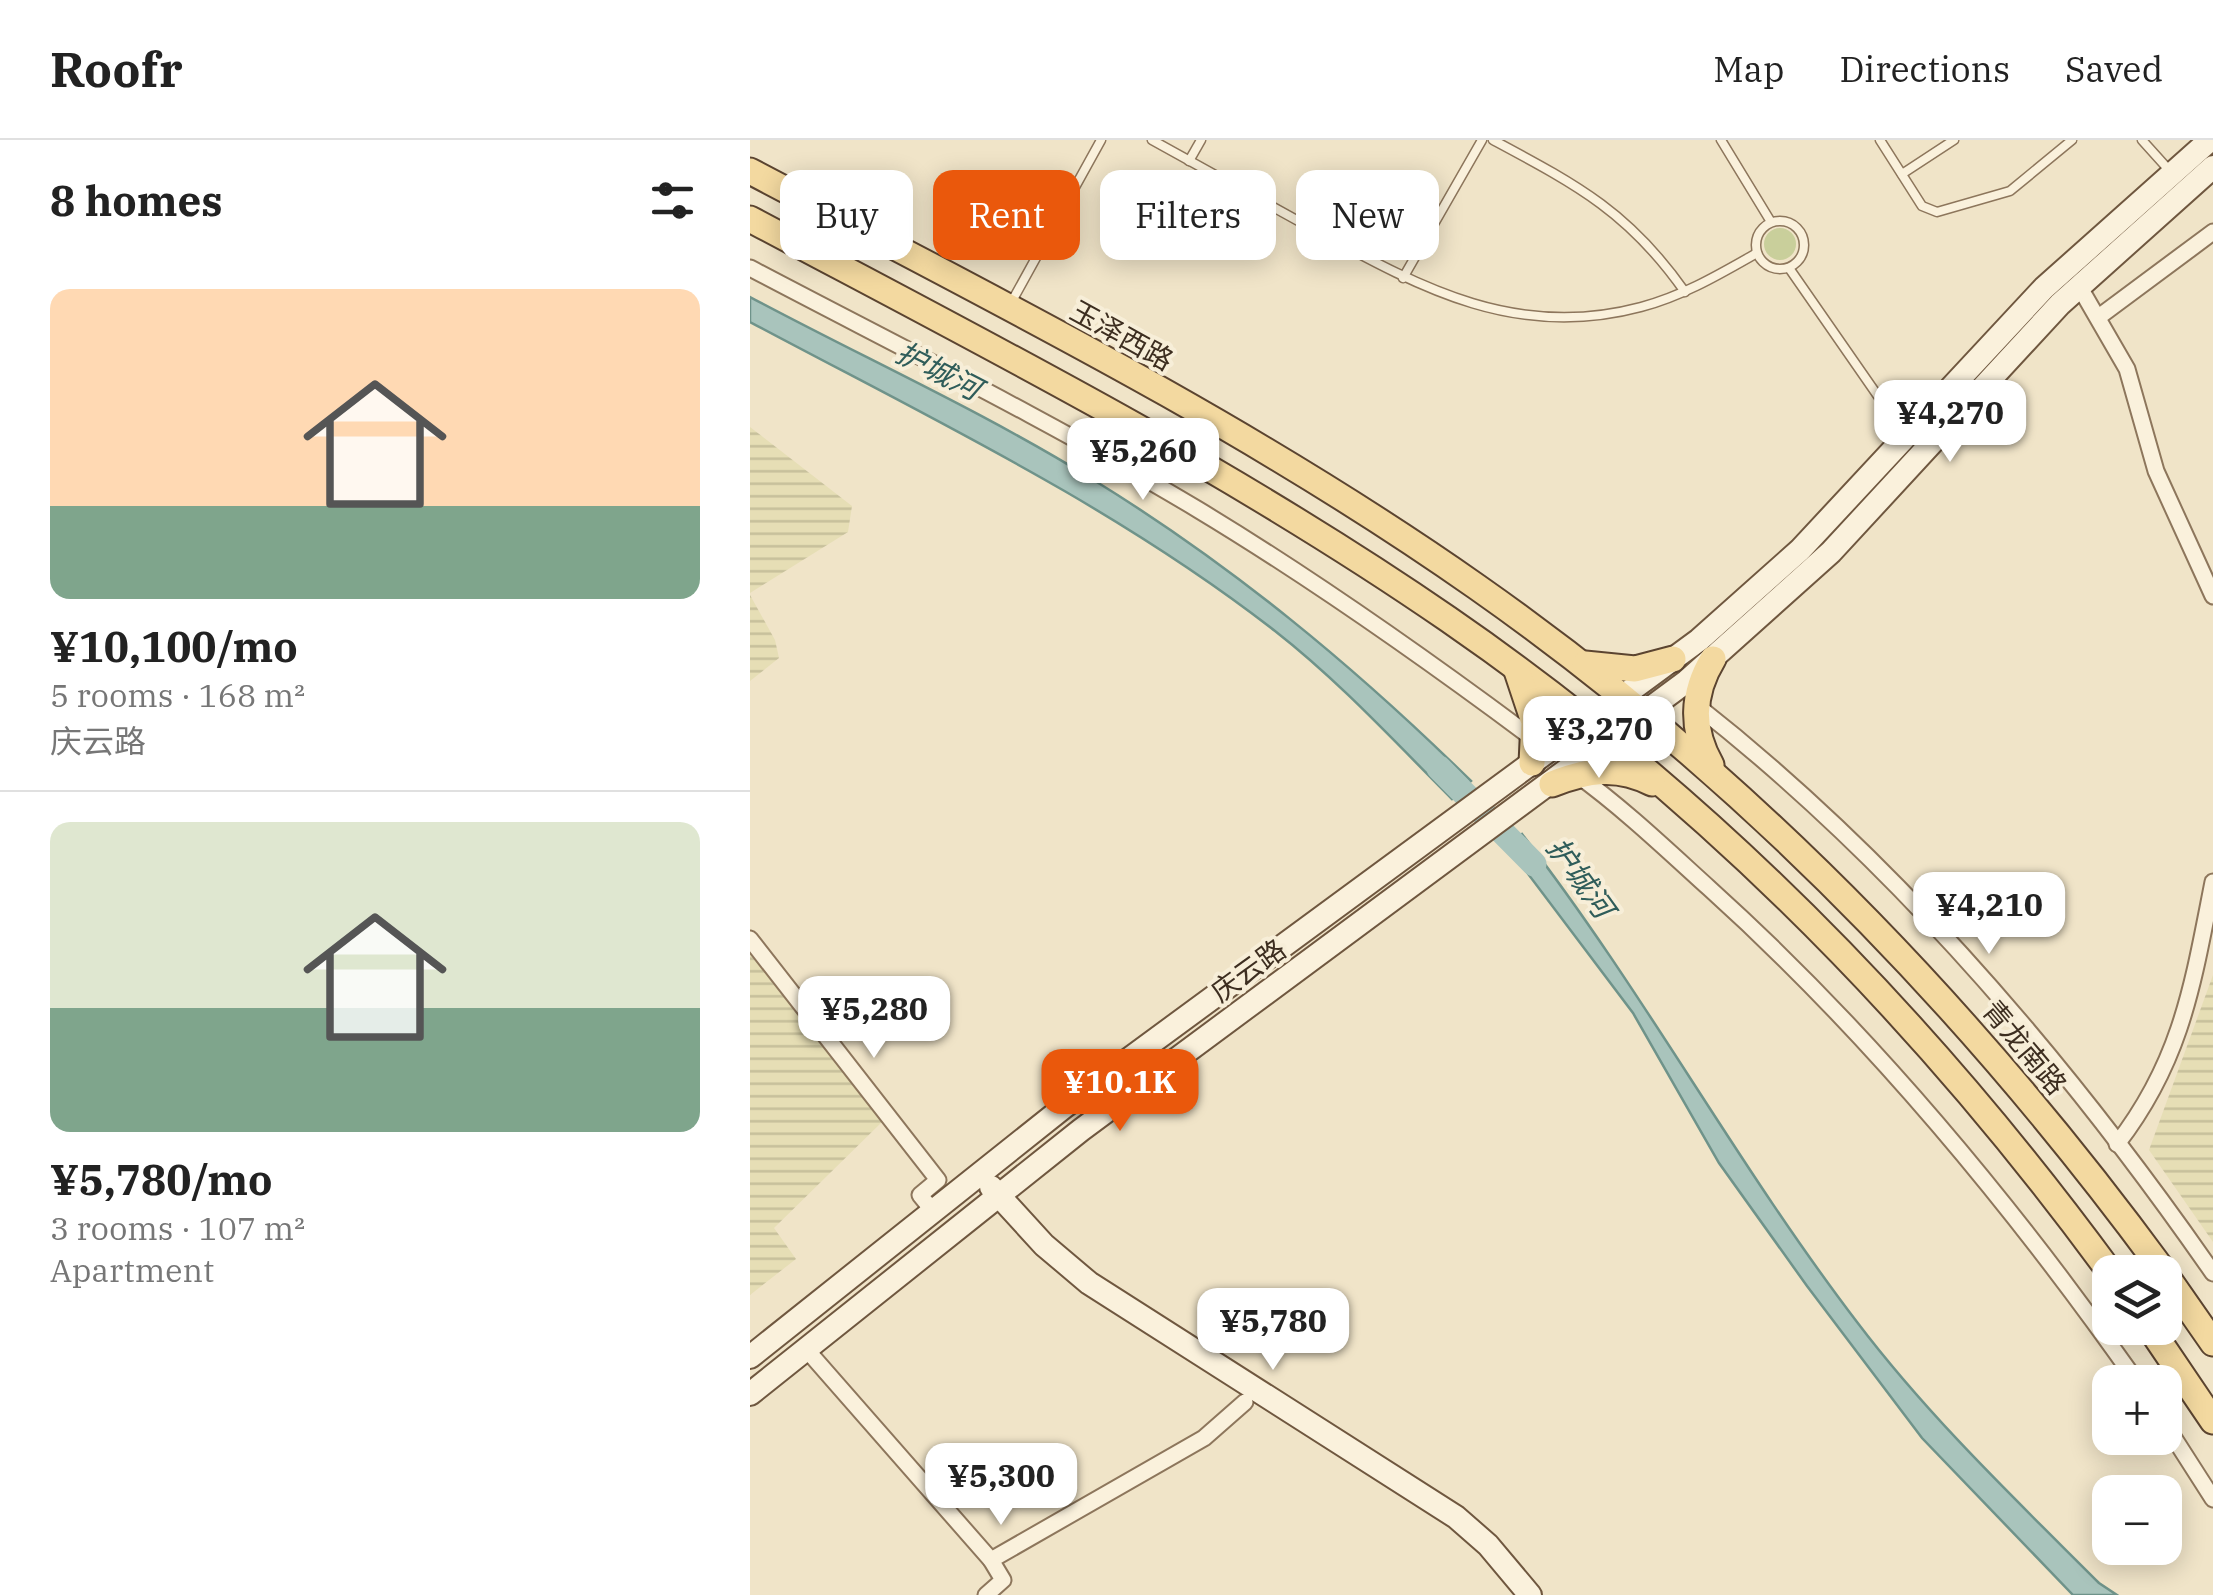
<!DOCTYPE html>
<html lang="en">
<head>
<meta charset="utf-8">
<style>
  :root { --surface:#fff; --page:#f6f6f6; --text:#222; --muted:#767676; --line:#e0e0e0; --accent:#ea580c }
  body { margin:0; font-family:"IBM Plex Serif","Noto Sans SC",serif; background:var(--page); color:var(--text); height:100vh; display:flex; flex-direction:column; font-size:38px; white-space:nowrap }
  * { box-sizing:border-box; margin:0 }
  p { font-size:32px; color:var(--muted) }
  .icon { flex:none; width:55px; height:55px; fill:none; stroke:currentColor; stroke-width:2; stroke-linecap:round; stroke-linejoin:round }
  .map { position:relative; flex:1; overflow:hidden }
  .drawer { display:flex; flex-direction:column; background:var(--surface); width:750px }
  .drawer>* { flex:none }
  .hud { position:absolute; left:30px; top:30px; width:950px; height:90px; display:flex; gap:20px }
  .tools { position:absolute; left:1342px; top:1115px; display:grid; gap:20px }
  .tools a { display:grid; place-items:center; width:90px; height:90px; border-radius:20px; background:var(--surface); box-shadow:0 5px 25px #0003; font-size:50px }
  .price { position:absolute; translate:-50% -85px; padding:0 22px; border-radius:20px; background:#fff; color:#222; font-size:32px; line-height:65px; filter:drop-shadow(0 2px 5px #0008) }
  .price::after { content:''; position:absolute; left:50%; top:60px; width:30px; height:22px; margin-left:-15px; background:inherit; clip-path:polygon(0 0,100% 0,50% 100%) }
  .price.on { background:var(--accent); color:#fff }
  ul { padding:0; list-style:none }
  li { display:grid; align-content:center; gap:20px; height:530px; padding:0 50px }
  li+li { border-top:2px solid var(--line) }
  li span { display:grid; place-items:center; height:310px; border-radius:20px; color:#555 }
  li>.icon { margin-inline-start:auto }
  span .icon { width:180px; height:180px; fill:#fffc; stroke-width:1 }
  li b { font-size:42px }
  h2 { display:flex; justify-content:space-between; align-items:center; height:120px; padding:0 50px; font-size:42px }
  .tag { padding:0 35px; border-radius:20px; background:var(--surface); box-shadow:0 5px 25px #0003; font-size:35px; line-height:90px }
  .tag.on { background:var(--accent); color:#fff }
  header { display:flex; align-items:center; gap:60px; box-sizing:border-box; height:140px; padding:0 50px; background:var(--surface); border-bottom:2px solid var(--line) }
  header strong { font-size:48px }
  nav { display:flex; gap:55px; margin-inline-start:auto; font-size:35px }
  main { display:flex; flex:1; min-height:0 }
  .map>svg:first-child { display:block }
  .farmland { fill:url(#farmland-rules) }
  .grass { fill:#c9cf9b }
  .water { fill:#a9c4bc; stroke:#6f938a; stroke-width:2.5 }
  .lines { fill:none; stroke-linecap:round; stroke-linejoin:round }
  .river { stroke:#a9c4bc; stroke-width:25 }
  .lane-casing { stroke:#8d765c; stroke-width:11 }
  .street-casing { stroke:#8d765c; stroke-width:19 }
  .secondary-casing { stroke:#6f573f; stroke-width:26 }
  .primary-casing { stroke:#5b4430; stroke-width:29 }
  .lane { stroke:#faf1dc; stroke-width:8 }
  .street { stroke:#faf1dc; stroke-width:15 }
  .secondary { stroke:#faf1dc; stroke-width:22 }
  .primary { stroke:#f3d9a0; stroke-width:25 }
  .labels { text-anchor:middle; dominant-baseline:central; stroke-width:8; stroke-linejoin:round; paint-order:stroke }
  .street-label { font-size:28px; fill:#3d2e20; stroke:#f7eed8 }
  .water-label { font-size:30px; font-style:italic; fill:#2f5d5a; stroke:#f7eed8 }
</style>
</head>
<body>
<header>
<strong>Roofr</strong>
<nav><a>Map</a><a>Directions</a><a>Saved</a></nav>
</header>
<main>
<section class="drawer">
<h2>8 homes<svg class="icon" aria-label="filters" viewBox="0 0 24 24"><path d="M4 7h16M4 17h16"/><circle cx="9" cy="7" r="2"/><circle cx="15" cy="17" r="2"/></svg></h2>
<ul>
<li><span style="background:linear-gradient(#ffd9b3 70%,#7fa58c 0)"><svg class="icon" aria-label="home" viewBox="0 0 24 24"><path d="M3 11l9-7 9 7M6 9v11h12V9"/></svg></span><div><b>¥10,100/mo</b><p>5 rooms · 168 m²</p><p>庆云路</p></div></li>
<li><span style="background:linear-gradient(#dfe7d0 60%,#7fa58c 0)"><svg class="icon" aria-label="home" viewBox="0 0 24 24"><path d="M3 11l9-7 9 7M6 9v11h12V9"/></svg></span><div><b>¥5,780/mo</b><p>3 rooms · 107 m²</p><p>Apartment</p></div></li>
</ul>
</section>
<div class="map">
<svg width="1463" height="1455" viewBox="0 0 1463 1455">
  <defs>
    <pattern id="farmland-rules" width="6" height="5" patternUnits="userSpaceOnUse" patternTransform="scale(2.5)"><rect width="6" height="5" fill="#e6deb5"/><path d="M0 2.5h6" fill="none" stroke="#c6bf9b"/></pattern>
  </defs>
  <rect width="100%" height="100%" fill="#f0e4c8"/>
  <!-- farmland -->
  <g class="farmland">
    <path d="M 0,287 L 102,366 L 98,392 L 0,453 Z"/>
    <path d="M 0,455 L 25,500 L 29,518 L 0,541 Z"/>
    <path d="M 0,814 L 133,981 L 24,1088 L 46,1119 L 0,1155 Z"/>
    <path d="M 1463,835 L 1463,1102 L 1399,1010 Z"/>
  </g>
  <!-- grass -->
  <circle class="grass" cx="1030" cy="104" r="16"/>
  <!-- water -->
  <g class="water">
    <path d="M 0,157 C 114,218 232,271 342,339 C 482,425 604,526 721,641 L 702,659 C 645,602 589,541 525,491 C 363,365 180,278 0,182 Z"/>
    <path d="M 772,694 C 893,850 987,1025 1107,1182 C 1179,1277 1265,1359 1349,1443 L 1367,1455 L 1323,1455 L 1172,1298 L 1057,1146 L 969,1023 L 883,873 L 757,706 Z"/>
  </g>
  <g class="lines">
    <!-- river -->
    <path class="river" d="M 689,628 L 784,724"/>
    <defs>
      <g id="lane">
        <path d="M 402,0 C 455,29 508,59 561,88 C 668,146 764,201 891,167 C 933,156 970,134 1007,113"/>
        <path d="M 743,0 C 827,45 879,72 935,152"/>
        <path d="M 971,0 L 1021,82"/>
        <path d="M 1130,0 L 1172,66 L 1187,72 L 1260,51 L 1322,0"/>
        <path d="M 1392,0 L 1419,30"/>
        <path d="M 439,21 L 451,0"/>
        <path d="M 1152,34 L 1204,0"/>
        <circle cx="1030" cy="105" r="24"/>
        <path d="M 1039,128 L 1155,295"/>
        <path d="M 653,138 L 732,0"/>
        <path d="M 261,163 L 351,0"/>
      </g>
      <g id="street">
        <path d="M 0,128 C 150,207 302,282 447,369 C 565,440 675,518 785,600"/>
        <path d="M 1329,146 L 1377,229 L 1406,331 L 1463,456"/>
        <path d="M 1350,176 L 1463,92"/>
        <path d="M 946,565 C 1145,721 1319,926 1463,1133"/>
        <path d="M 826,634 C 873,668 916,709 959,748 C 1122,895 1261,1063 1387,1242"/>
        <path d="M 0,799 L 188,1040 L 170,1055 L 183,1071"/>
        <path d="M 1367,1004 C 1432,920 1443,843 1463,742"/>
        <path d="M 56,1209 L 241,1420 L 454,1298 L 495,1262"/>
        <path d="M 1415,1284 L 1463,1359"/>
        <path d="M 236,1455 L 253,1440 L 241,1420"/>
      </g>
      <g id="secondary">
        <path d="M 241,1047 L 294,1105 L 339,1143 L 706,1377 L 738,1405 L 780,1455"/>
        <path d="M 0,1217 L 314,967 L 949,500 L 1050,410 L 1294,148 L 1460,0"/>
        <path d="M 0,1254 L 331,990 L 937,541 L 1081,412 L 1310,164 L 1463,27"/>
      </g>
      <g id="primary">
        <path d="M 0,31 C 247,161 498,286 727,447 C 995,635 1221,869 1414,1132"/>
        <path d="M 0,79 C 237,205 476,326 698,479 C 955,656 1176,881 1360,1132"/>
        <path d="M 835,524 L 885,529 L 923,519"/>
        <path d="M 767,531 L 784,582 L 782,623"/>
        <path d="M 961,625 C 941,590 942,553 963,519"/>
        <path d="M 802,644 C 837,630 867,625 902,643"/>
        <path d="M 1415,1134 L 1463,1203"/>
        <path d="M 1400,1188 L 1463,1281"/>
      </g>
    </defs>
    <!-- lane casing -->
    <use href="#lane" class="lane-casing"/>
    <!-- street casing -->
    <use href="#street" class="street-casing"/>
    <!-- secondary casing -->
    <use href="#secondary" class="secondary-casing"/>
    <!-- primary casing -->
    <use href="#primary" class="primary-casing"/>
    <!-- lane -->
    <use href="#lane" class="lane"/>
    <!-- street -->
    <use href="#street" class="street"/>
    <!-- secondary -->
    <use href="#secondary" class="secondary"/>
    <!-- primary -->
    <use href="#primary" class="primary"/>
  </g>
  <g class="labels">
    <!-- street labels -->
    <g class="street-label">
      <text transform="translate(372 195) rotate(29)">玉泽西路</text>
      <text transform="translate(498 830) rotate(-36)">庆云路</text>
      <text transform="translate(1275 907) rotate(50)">青龙南路</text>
    </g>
    <!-- water labels -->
    <g class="water-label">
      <text transform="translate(189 230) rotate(27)">护城河</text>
      <text transform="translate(831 737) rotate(54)">护城河</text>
    </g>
  </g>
</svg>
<div class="tools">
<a><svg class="icon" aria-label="layers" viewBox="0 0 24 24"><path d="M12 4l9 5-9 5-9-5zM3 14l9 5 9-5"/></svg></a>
<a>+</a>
<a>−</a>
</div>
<b class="price" style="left:1200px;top:325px">¥4,270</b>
<b class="price" style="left:393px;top:363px">¥5,260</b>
<b class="price" style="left:849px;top:641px">¥3,270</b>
<b class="price" style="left:1239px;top:817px">¥4,210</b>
<b class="price" style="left:124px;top:921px">¥5,280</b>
<b class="price on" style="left:370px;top:994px">¥10.1K</b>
<b class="price" style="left:523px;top:1233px">¥5,780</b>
<b class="price" style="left:251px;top:1388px">¥5,300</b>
<div class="hud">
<a class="tag">Buy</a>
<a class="tag on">Rent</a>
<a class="tag">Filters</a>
<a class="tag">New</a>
</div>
</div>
</main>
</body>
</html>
